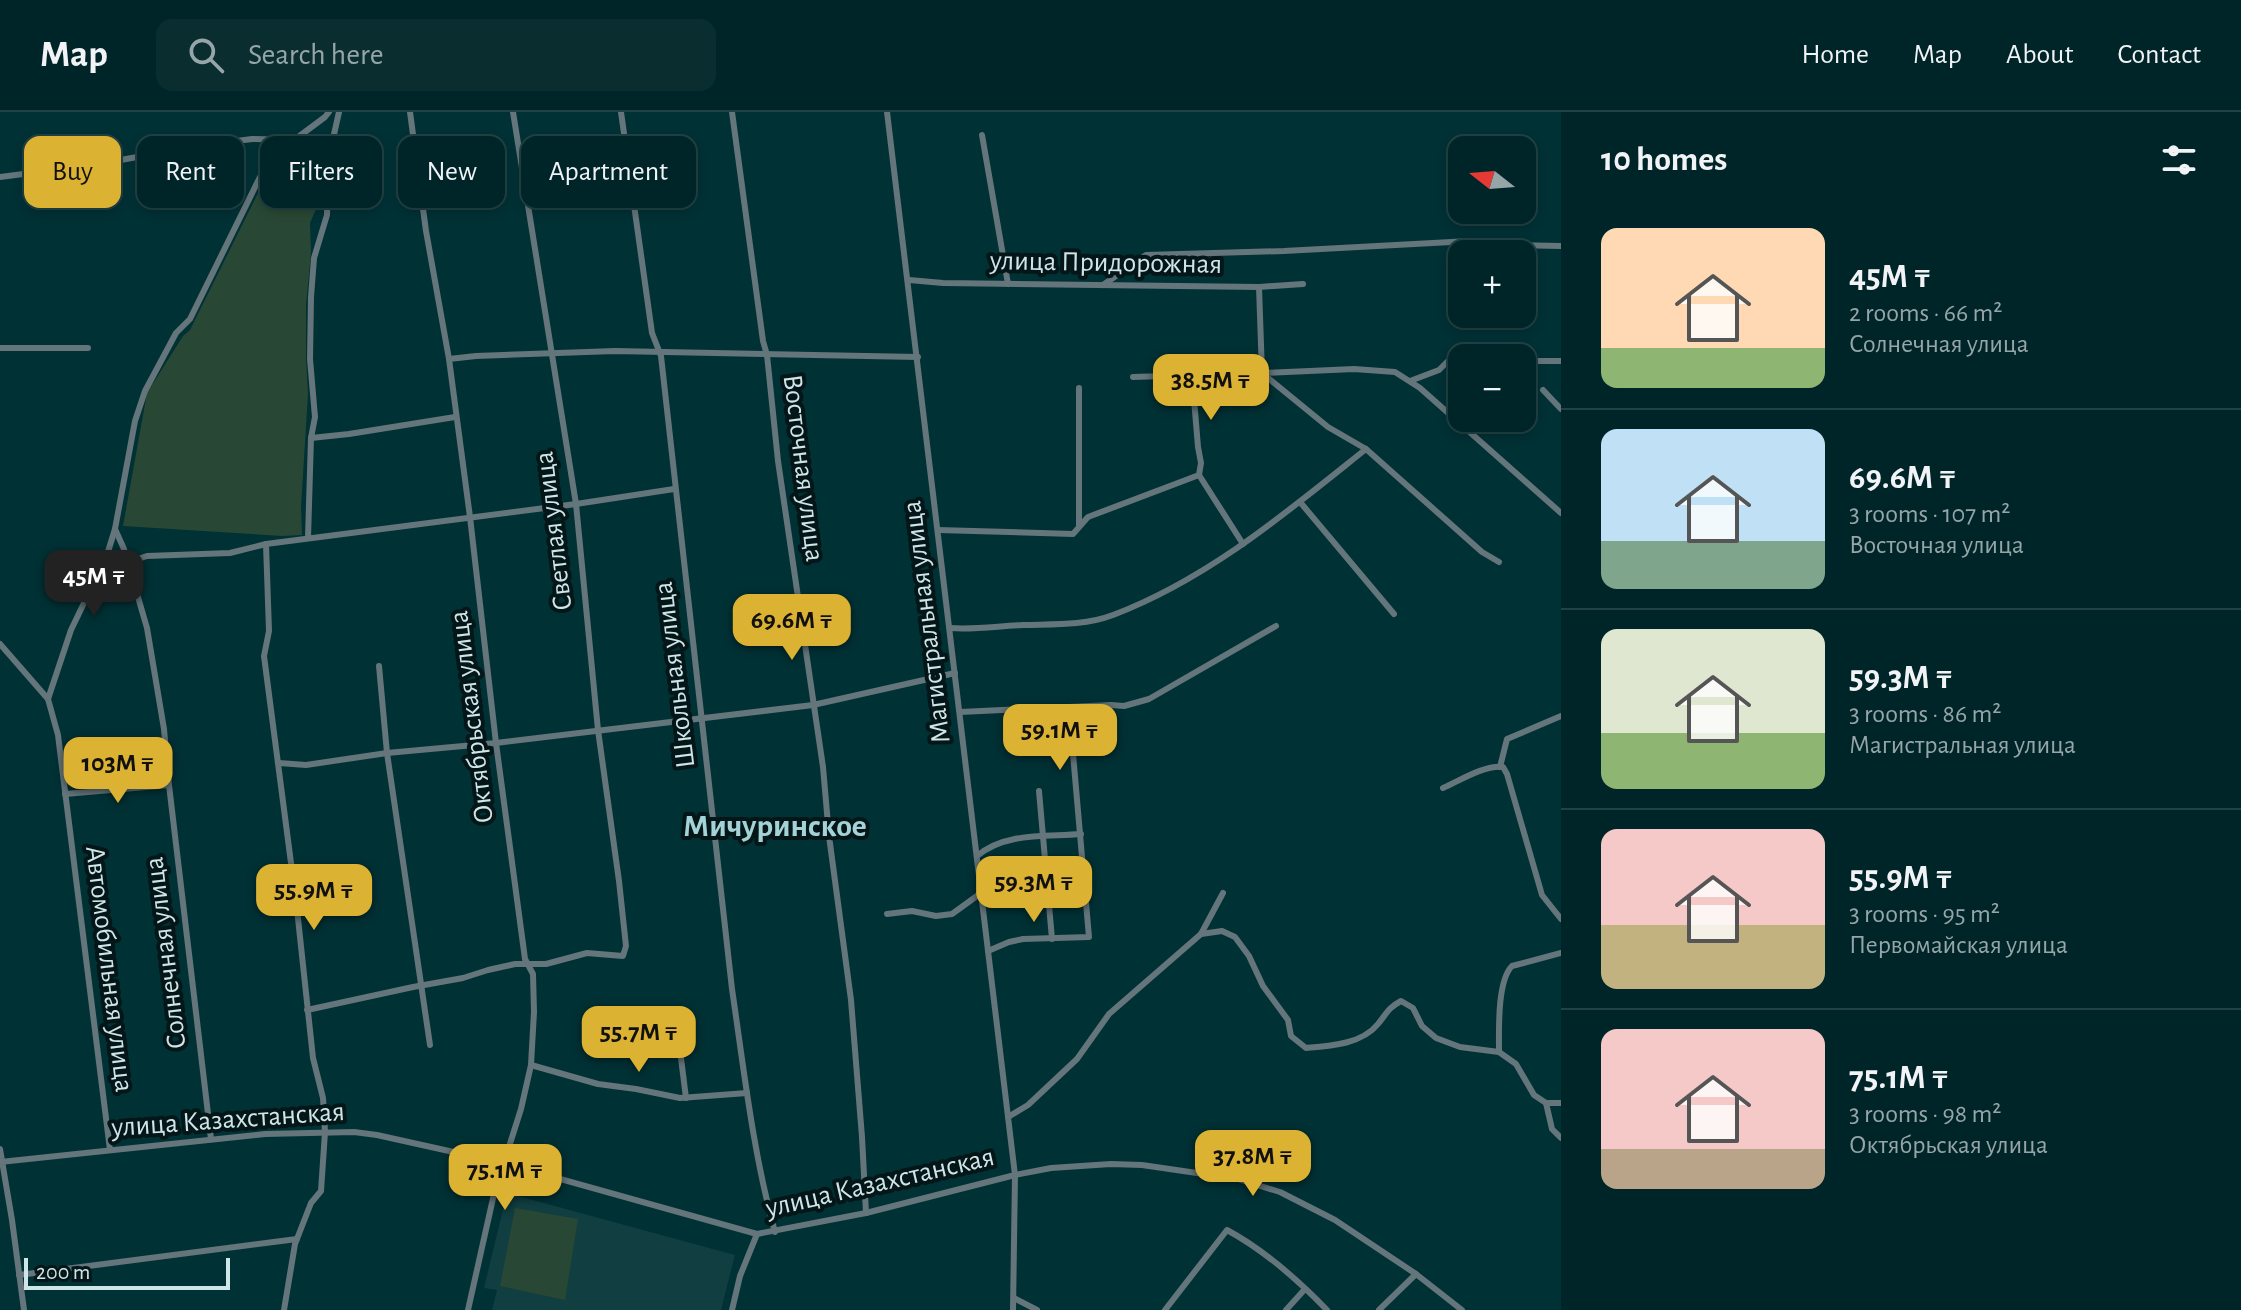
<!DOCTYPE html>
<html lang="en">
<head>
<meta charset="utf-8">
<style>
  :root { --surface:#002528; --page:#0a2d30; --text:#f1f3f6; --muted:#95a5a8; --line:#224245; --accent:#dcb233 }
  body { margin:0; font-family:"Alegreya Sans",sans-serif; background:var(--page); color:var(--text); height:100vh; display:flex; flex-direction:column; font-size:30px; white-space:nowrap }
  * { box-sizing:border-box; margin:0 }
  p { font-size:26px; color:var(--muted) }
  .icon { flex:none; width:44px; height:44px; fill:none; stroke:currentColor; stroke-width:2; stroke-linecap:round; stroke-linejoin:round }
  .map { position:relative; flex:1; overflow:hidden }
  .drawer { display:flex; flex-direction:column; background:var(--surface); width:680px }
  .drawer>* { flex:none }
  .banner { position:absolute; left:24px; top:24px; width:760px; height:72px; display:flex; gap:16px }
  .needle { width:52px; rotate:287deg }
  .fabs { position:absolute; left:1448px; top:24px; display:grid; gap:16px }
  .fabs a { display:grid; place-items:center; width:88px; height:88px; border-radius:16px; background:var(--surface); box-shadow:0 4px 12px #0003,0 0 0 2px var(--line); font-size:40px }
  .scale { position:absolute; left:24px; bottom:20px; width:206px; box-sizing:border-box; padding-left:8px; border:4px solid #cfe6e8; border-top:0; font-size:22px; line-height:28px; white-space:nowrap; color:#cfe6e8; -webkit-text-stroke:6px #041617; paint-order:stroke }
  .price { position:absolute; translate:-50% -68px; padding:0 18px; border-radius:16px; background:var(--accent); color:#111; font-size:26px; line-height:52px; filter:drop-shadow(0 2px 4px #0008) }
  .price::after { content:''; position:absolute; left:50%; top:48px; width:24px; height:18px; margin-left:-12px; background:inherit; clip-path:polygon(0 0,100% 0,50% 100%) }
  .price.current { background:#222; color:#fff }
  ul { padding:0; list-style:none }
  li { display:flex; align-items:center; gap:24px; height:200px; padding:0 40px }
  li+li { border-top:2px solid var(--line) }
  li span { display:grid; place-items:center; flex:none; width:224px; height:160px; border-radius:16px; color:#555 }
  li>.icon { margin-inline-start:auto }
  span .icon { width:96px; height:96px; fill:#fffc; stroke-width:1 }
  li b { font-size:34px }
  h2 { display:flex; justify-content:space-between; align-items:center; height:96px; padding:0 40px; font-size:34px }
  .tag { padding:0 28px; border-radius:16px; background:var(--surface); box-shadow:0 4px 12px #0003,0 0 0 2px var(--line); font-size:28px; line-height:72px }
  .tag.current { background:var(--accent); color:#111 }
  header { display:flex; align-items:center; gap:48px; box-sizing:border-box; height:112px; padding:0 40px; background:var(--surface); border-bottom:2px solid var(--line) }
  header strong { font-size:38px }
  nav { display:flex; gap:44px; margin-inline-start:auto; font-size:28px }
  .search { width:560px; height:72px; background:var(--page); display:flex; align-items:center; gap:20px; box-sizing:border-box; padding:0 28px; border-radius:16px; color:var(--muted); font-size:30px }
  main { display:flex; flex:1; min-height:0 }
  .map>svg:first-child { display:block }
  .built { fill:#103e41 }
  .green { fill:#284835 }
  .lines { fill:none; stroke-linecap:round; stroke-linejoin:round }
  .street { stroke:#64757b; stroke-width:6 }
  .labels { text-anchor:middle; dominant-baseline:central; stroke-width:8; stroke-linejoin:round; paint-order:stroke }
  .street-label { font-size:28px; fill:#cfe6e8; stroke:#041617 }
  .quarter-label { font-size:32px; font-weight:bold; fill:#a3d3d7; stroke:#041617 }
</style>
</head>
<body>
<header>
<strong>Map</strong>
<div class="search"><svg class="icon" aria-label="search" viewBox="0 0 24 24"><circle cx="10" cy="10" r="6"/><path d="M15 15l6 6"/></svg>Search here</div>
<nav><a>Home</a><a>Map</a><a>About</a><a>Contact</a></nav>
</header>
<main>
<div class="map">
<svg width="1561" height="1198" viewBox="0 0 1561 1198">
  <rect width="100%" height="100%" fill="#003135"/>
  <!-- built -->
  <path class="built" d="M 507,1081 L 735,1143 L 721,1198 L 492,1198 L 497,1178 L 484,1176 Z"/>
  <!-- green -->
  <g class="green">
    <path d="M 281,49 L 323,61 L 316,97 L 310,111 L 311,141 L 306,193 L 306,246 L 308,282 L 301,395 L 302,423 L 282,424 L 123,414 L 147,281 L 183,224 L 190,218 L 264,69 Z"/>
    <path d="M 515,1096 L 578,1107 L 565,1188 L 500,1174 Z"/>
  </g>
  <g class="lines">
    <!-- street -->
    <g class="street">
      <path d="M 410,0 L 426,119 L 449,247 L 470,405 L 496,631 L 525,847 L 533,862 L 534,900 L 531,953 L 521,997 L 507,1041 L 498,1064 L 468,1198"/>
      <path d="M 621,0 L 652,221 L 661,244 L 732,877 C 744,958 753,1041 775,1120"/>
      <path d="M 732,0 L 763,229 L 767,243 L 778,349 L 823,655 L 829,724 L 851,888 L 862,1025 L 866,1101"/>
      <path d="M 887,0 L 1015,1063 L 1013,1198"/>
      <path d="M 982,23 L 1008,172"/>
      <path d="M 0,65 L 93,53 L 198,34 L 252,27 L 292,28"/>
      <path d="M 909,168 L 943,171 L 1259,175 L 1303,172"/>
      <path d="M 1103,173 L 1146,143 L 1284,139 L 1470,129 L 1514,133 L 1561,134"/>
      <path d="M 1259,175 L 1262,261 L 1354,257 L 1395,260 L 1420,276 L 1561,401"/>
      <path d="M 0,236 L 88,236"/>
      <path d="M 449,247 L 476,244 L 615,239 L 918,245"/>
      <path d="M 1522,249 L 1561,249"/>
      <path d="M 1133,265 L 1262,261 L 1328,315 L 1366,337 L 1482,440 L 1499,450"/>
      <path d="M 1410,269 L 1439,258 L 1448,249 L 1462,249"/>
      <path d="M 1543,278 L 1561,297"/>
      <path d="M 311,326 L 349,322 L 455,305"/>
      <path d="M 1199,363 L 1243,432"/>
      <path d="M 1300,390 L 1394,502"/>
      <path d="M 1079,413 L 1079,276"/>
      <path d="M 115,417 L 124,437 L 147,516 L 164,617 L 169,673 L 211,1027"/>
      <path d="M 938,418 L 1073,422 L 1088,405 L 1199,363 L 1201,351 L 1198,335 L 1192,263"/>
      <path d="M 308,426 L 311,326 L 315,305 L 310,247 L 311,185 L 314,146 L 327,103 L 328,49 L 339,0"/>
      <path d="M 266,432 L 269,519 L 264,544 L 297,797 L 313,946 L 323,986 L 325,1020 L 321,1079 L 311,1091 L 295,1132 L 284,1198"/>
      <path d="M 129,450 L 147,444 L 230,441 L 266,432 L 576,392 L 674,377"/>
      <path d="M 950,516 C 974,518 998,514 1023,513 C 1052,512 1084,514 1113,503 C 1208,467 1287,400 1366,337"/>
      <path d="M 0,532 L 48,587 L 58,623 L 110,1038"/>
      <path d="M 379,554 L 387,641 L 430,933"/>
      <path d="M 48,587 L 71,518 L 107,443 L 115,417 L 135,309 L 145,279 L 176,221 L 190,207 L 260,65 L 274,43 L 325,5 L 329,0"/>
      <path d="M 960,600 L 1111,593 L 1124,594 L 1149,587 L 1276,514"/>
      <path d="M 279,651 L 306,653 L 387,641 L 496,631 L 813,593 L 955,561"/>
      <path d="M 1500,655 L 1507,627 L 1561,604"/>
      <path d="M 1443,676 C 1461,668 1484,653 1503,655 L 1507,662 L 1542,783 L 1561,807"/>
      <path d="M 1039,679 L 1052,827"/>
      <path d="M 65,682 L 169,673"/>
      <path d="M 977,744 C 1005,720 1046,725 1081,722"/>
      <path d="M 887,802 L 912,799 L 936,804 L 952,802 L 981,781"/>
      <path d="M 1201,822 L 1222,819 L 1235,825 L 1249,844 L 1263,874 L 1288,908 L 1291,924 L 1306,936 C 1331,934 1362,932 1378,912 C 1387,901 1388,896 1401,889 L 1413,896 L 1422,914 L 1436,926 L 1460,935 L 1499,940 L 1516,952 L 1534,983 L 1546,991 L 1561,991"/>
      <path d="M 988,839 L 1009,830 L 1023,827 L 1089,825 L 1069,596"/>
      <path d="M 307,898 L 413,875 L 463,866 L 488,858 L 515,852 L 546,852 L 587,841 L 623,844 L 626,834 L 619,769 L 598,618 L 576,392 L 513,0"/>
      <path d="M 595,911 L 663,907 L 674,909 L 677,914 L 686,986"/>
      <path d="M 1499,940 C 1499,919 1497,869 1512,854 L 1561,841"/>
      <path d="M 531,953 L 598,972 L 636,977 L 680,986 L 747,981"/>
      <path d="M 1546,991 L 1552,1017 L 1561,1026"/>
      <path d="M 1008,1005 L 1028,993 L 1077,947 L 1109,902 L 1201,822 L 1223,781"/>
      <path d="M 0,1037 L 12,1108 L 24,1198"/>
      <path d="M 0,1050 L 265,1022 L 354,1020 L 377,1023 L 503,1051 L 757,1122 L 866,1101 L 1015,1063 L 1051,1056 L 1111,1052 L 1142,1053 L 1238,1067 L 1280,1080 L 1335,1108 L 1416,1162 L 1462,1198"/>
      <path d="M 19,1163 L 297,1127"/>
      <path d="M 1014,1186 L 1037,1198"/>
      <path d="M 732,1198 L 740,1164 L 757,1122"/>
      <path d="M 1165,1198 L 1227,1118 C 1264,1138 1298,1168 1327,1198"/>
      <path d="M 1286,1198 L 1305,1177"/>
      <path d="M 1379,1198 L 1416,1162"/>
    </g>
  </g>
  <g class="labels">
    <!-- street labels -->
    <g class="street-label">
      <text transform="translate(1106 151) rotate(1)">улица Придорожная</text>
      <text transform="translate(803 356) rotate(83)">Восточная улица</text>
      <text transform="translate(554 419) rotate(-97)">Светлая улица</text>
      <text transform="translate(927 510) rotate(-97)">Магистральная улица</text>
      <text transform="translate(675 563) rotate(-97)">Школьная улица</text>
      <text transform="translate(472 605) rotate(-97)">Октябрьская улица</text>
      <text transform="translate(166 841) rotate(-97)">Солнечная улица</text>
      <text transform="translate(109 857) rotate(83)">Автомобильная улица</text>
      <text transform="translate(228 1008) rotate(-4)">улица Казахстанская</text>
      <text transform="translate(880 1071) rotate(-13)">улица Казахстанская</text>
    </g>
    <!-- quarter labels -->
    <g class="quarter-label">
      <text x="775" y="714">Мичуринское</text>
    </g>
  </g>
</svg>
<div class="fabs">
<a><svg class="needle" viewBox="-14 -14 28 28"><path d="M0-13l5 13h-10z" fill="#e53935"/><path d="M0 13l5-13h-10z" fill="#95a5a8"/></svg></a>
<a>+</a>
<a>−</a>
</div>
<div class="scale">200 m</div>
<b class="price" style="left:1211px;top:310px">38.5M ₸</b>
<b class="price current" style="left:94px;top:506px">45M ₸</b>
<b class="price" style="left:792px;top:550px">69.6M ₸</b>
<b class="price" style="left:1060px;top:660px">59.1M ₸</b>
<b class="price" style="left:118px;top:693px">103M ₸</b>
<b class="price" style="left:1034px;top:812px">59.3M ₸</b>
<b class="price" style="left:314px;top:820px">55.9M ₸</b>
<b class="price" style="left:639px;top:962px">55.7M ₸</b>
<b class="price" style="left:1253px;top:1086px">37.8M ₸</b>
<b class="price" style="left:505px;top:1100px">75.1M ₸</b>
<div class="banner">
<a class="tag current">Buy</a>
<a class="tag">Rent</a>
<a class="tag">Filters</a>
<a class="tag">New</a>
<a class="tag">Apartment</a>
</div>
</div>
<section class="drawer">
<h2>10 homes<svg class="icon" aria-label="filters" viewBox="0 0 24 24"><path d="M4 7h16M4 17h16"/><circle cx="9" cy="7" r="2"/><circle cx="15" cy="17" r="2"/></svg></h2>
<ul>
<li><span style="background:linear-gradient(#ffd9b3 75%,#8fb573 0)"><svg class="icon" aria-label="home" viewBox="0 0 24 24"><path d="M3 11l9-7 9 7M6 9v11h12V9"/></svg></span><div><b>45M ₸</b><p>2 rooms · 66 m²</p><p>Солнечная улица</p></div></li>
<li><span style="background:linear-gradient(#bfe0f5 70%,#7fa58c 0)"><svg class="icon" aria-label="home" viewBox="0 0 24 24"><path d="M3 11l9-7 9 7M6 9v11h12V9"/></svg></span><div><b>69.6M ₸</b><p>3 rooms · 107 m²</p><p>Восточная улица</p></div></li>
<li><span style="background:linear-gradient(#dfe7d0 65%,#8fb573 0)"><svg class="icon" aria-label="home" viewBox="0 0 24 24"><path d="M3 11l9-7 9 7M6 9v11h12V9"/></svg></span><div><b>59.3M ₸</b><p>3 rooms · 86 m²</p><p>Магистральная улица</p></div></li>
<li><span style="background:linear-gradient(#f6c9c9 60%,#c2b280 0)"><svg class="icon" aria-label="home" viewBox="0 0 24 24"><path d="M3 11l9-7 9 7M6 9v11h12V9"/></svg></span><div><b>55.9M ₸</b><p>3 rooms · 95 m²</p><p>Первомайская улица</p></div></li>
<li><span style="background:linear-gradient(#f6c9c9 75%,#b9a48a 0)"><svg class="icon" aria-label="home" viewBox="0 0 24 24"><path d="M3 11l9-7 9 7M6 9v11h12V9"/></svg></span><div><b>75.1M ₸</b><p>3 rooms · 98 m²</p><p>Октябрьская улица</p></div></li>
</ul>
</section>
</main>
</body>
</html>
